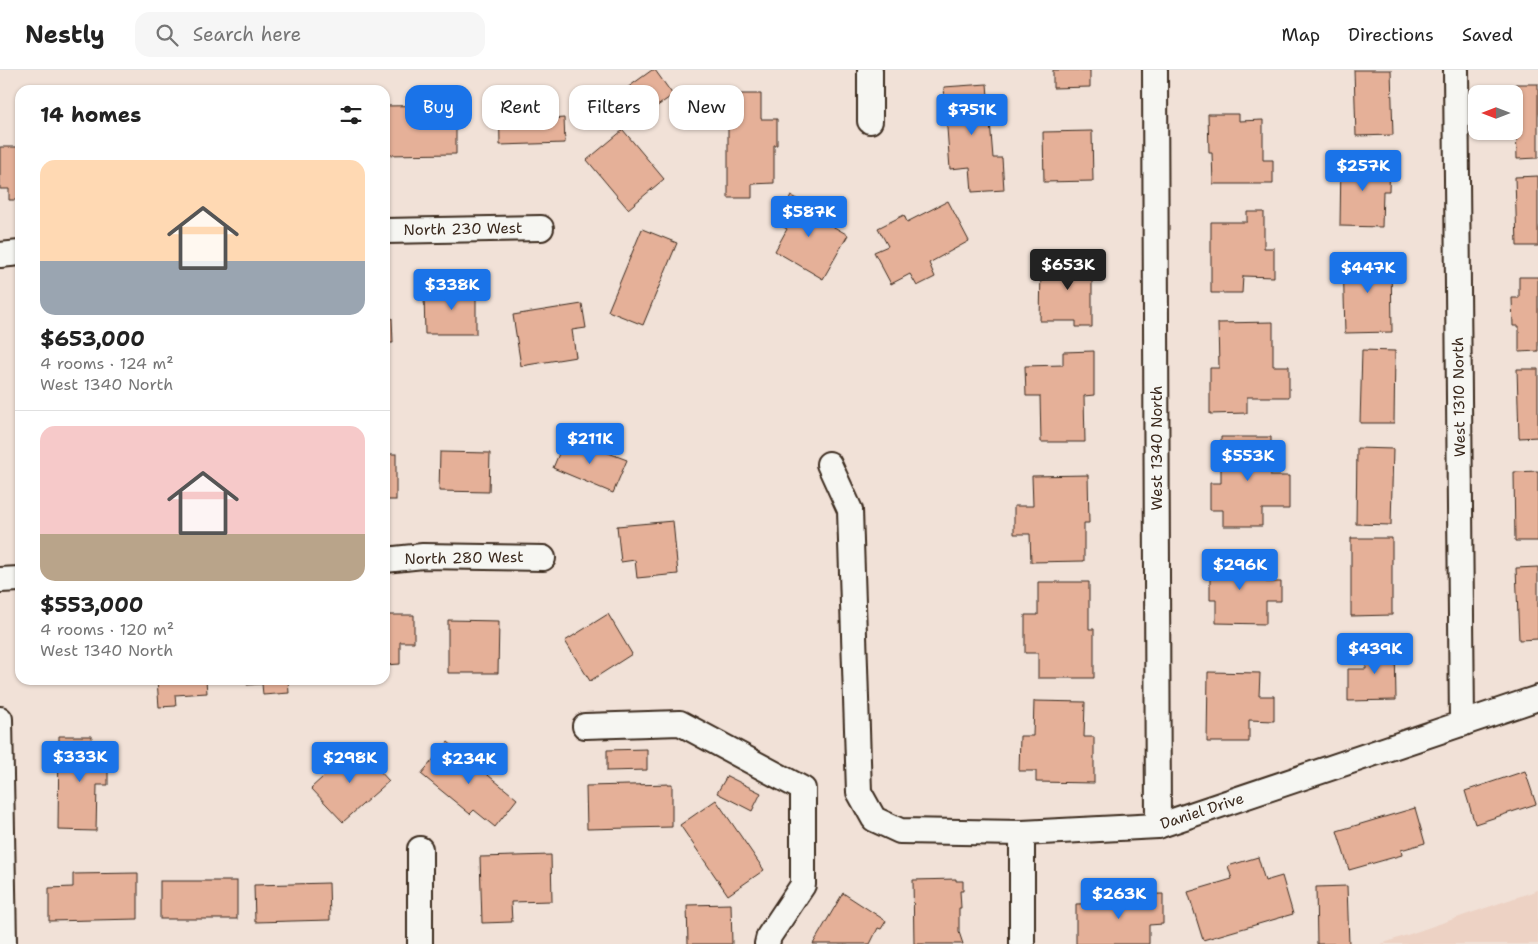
<!DOCTYPE html>
<html lang="en">
<head>
<meta charset="utf-8">
<style>
  :root { --surface:#fff; --page:#f6f6f6; --text:#222; --muted:#767676; --line:#e0e0e0; --accent:#1a73e8 }
  body { margin:0; font-family:"Shantell Sans",sans-serif; background:var(--page); color:var(--text); height:100vh; display:flex; flex-direction:column; font-size:19px; white-space:nowrap }
  * { box-sizing:border-box; margin:0 }
  p { font-size:16px; color:var(--muted) }
  .icon { flex:none; width:28px; height:28px; fill:none; stroke:currentColor; stroke-width:2; stroke-linecap:round; stroke-linejoin:round }
  .map { position:relative; flex:1; overflow:hidden }
  .details { position:absolute; left:15px; top:15px; width:375px; height:600px; display:flex; flex-direction:column; background:var(--surface); border-radius:15px; box-shadow:0 1px 4px #0004 }
  .details>* { flex:none }
  .banner { position:absolute; left:405px; top:15px; width:475px; height:45px; display:flex; gap:10px }
  .needle { width:32px; rotate:270deg }
  .controls { position:absolute; left:1468px; top:15px; display:grid; gap:10px }
  .controls a { display:grid; place-items:center; width:55px; height:55px; border-radius:10px; background:var(--surface); box-shadow:0 1px 4px #0004; font-size:25px }
  .price { position:absolute; translate:-50% -42px; padding:0 11px; border-radius:5px; background:var(--accent); color:#fff; font-size:16px; line-height:32px; filter:drop-shadow(0 1px 2px #0008) }
  .price::after { content:''; position:absolute; left:50%; top:30px; width:15px; height:11px; margin-left:-8px; background:inherit; clip-path:polygon(0 0,100% 0,50% 100%) }
  .price.on { background:#222; color:#fff }
  ul { padding:0; list-style:none }
  li { display:grid; align-content:center; gap:10px; height:265px; padding:0 25px }
  li+li { border-top:1px solid var(--line) }
  li span { display:grid; place-items:center; height:155px; border-radius:15px; color:#555 }
  li>.icon { margin-inline-start:auto }
  span .icon { width:90px; height:90px; fill:#fffc; stroke-width:1 }
  li b { font-size:21px }
  h2 { display:flex; justify-content:space-between; align-items:center; height:60px; padding:0 25px; font-size:21px }
  .chip { padding:0 18px; border-radius:15px; background:var(--surface); box-shadow:0 1px 4px #0004; font-size:18px; line-height:45px }
  .chip.on { background:var(--accent); color:#fff }
  header { display:flex; align-items:center; gap:30px; box-sizing:border-box; height:70px; padding:0 25px; background:var(--surface); border-bottom:1px solid var(--line) }
  header strong { font-size:24px }
  nav { display:flex; gap:28px; margin-inline-start:auto; font-size:18px }
  .search { width:350px; height:45px; background:var(--page); display:flex; align-items:center; gap:12px; box-sizing:border-box; padding:0 18px; border-radius:15px; color:var(--muted); font-size:19px }
  .map>svg:first-child { display:block }
  .built { fill:#edd2c4 }
  .building { fill:#e5b098; stroke:#3b2a1e }
  .lines { fill:none; stroke-linecap:round; stroke-linejoin:round }
  .minor-casing { stroke:#3b2a1e; stroke-width:28 }
  .minor { stroke:#f6f6f2; stroke-width:24 }
  .labels { text-anchor:middle; dominant-baseline:central; stroke-width:4; stroke-linejoin:round; paint-order:stroke }
  .street-label { font-size:15px; fill:#3b2a1e; stroke:#f6f6f2 }
</style>
</head>
<body>
<header>
<strong>Nestly</strong>
<div class="search"><svg class="icon" aria-label="search" viewBox="0 0 24 24"><circle cx="10" cy="10" r="6"/><path d="M15 15l6 6"/></svg>Search here</div>
<nav><a>Map</a><a>Directions</a><a>Saved</a></nav>
</header>
<div class="map">
<svg width="1538" height="874" viewBox="0 0 1538 874">
  <rect width="100%" height="100%" fill="#f1e1d7"/>
  <filter id="ink" filterUnits="userSpaceOnUse"><feTurbulence type="fractalNoise" baseFrequency=".02" numOctaves="2"/><feDisplacementMap in="SourceGraphic" scale="10" xChannelSelector="R" yChannelSelector="G"/><feConvolveMatrix kernelMatrix="1 2 1 2 8 2 1 2 1" color-interpolation-filters="sRGB"/></filter>
  <g filter="url(#ink)">
    <!-- built -->
    <path class="built" d="M 1538,820 L 1538,874 L 1381,874 Z"/>
    <!-- building -->
    <g class="building">
      <path d="M 652,0 L 655,0 L 673,25 L 646,44 L 627,18 Z"/>
      <path d="M 1053,0 L 1090,0 L 1090,17 L 1053,18 Z"/>
      <path d="M 1354,0 L 1391,0 L 1393,65 L 1356,66 Z"/>
      <path d="M 987,14 L 993,88 L 1002,88 L 1004,120 L 972,122 L 970,97 L 950,99 L 944,17 Z"/>
      <path d="M 1515,14 L 1538,14 L 1538,88 L 1517,89 Z"/>
      <path d="M 550,22 L 551,49 L 564,48 L 565,73 L 500,75 L 499,23 Z"/>
      <path d="M 733,24 L 761,24 L 761,49 L 777,49 L 777,75 L 774,75 L 774,113 L 752,114 L 752,128 L 728,128 L 728,46 L 734,46 Z"/>
      <path d="M 456,35 L 456,84 L 385,85 L 385,36 Z"/>
      <path d="M 1208,44 L 1239,44 L 1239,51 L 1263,50 L 1263,90 L 1273,90 L 1273,114 L 1213,114 L 1212,83 L 1209,83 Z"/>
      <path d="M 623,60 L 664,109 L 628,139 L 587,90 Z"/>
      <path d="M 1092,61 L 1093,111 L 1044,112 L 1043,62 Z"/>
      <path d="M 0,77 L 20,77 L 20,130 L 9,130 L 9,119 L 0,119 Z"/>
      <path d="M 1341,90 L 1390,90 L 1389,121 L 1383,121 L 1382,157 L 1340,156 Z"/>
      <path d="M 1538,106 L 1538,176 L 1517,176 L 1515,107 Z"/>
      <path d="M 791,126 L 830,147 L 827,153 L 848,165 L 823,209 L 775,181 L 787,159 L 776,153 Z"/>
      <path d="M 948,131 L 969,171 L 929,193 L 935,207 L 917,216 L 910,204 L 891,214 L 874,182 L 888,176 L 878,158 L 904,145 L 907,152 Z"/>
      <path d="M 1247,142 L 1264,142 L 1264,178 L 1274,178 L 1274,207 L 1243,206 L 1242,223 L 1211,223 L 1211,152 L 1247,152 Z"/>
      <path d="M 642,159 L 677,173 L 643,255 L 608,241 Z"/>
      <path d="M 1062,184 L 1092,184 L 1092,257 L 1076,257 L 1076,251 L 1040,251 L 1041,197 L 1062,197 Z"/>
      <path d="M 1391,186 L 1392,262 L 1345,263 L 1343,187 Z"/>
      <path d="M 1519,207 L 1538,207 L 1538,281 L 1519,282 L 1519,256 L 1513,256 L 1512,228 L 1519,228 Z"/>
      <path d="M 448,214 L 476,214 L 476,264 L 425,264 L 424,225 L 448,225 Z"/>
      <path d="M 582,234 L 586,258 L 572,260 L 576,287 L 521,296 L 513,245 Z"/>
      <path d="M 385,248 L 392,248 L 393,273 L 385,273 Z"/>
      <path d="M 1273,252 L 1273,296 L 1289,296 L 1289,327 L 1247,327 L 1247,343 L 1210,344 L 1210,298 L 1219,298 L 1218,253 Z"/>
      <path d="M 1362,280 L 1395,281 L 1394,353 L 1360,353 Z"/>
      <path d="M 1094,281 L 1094,325 L 1084,326 L 1085,372 L 1041,372 L 1040,326 L 1026,326 L 1025,296 L 1063,295 L 1063,282 Z"/>
      <path d="M 1517,299 L 1538,299 L 1538,367 L 1519,368 Z"/>
      <path d="M 566,367 L 627,390 L 613,423 L 553,398 Z"/>
      <path d="M 1221,367 L 1271,367 L 1271,406 L 1289,406 L 1289,439 L 1262,439 L 1262,456 L 1223,456 L 1223,440 L 1210,440 L 1210,413 L 1221,413 Z"/>
      <path d="M 1357,378 L 1393,379 L 1391,455 L 1356,454 Z"/>
      <path d="M 440,382 L 490,383 L 489,422 L 439,421 Z"/>
      <rect x="385" y="384" width="11" height="46"/>
      <path d="M 1538,401 L 1538,471 L 1515,471 L 1514,402 Z"/>
      <path d="M 1088,405 L 1089,453 L 1084,453 L 1084,491 L 1031,492 L 1030,464 L 1014,464 L 1014,436 L 1033,436 L 1032,406 Z"/>
      <path d="M 673,451 L 678,504 L 637,508 L 635,490 L 621,492 L 617,456 Z"/>
      <path d="M 1351,468 L 1392,468 L 1392,545 L 1351,546 Z"/>
      <path d="M 1210,484 L 1242,485 L 1242,498 L 1266,498 L 1266,512 L 1281,512 L 1281,531 L 1266,531 L 1266,554 L 1216,553 L 1216,530 L 1210,530 Z"/>
      <path d="M 1538,497 L 1538,569 L 1519,570 L 1516,498 Z"/>
      <path d="M 1038,512 L 1089,512 L 1089,559 L 1094,559 L 1094,608 L 1038,608 L 1038,583 L 1025,583 L 1025,545 L 1038,545 Z"/>
      <path d="M 608,544 L 632,584 L 590,611 L 565,571 Z"/>
      <path d="M 386,545 L 414,545 L 414,572 L 400,572 L 400,594 L 385,595 Z"/>
      <path d="M 448,550 L 499,551 L 498,603 L 448,603 Z"/>
      <path d="M 1366,572 L 1395,572 L 1396,630 L 1348,631 L 1348,599 L 1366,599 Z"/>
      <path d="M 1208,602 L 1260,603 L 1259,626 L 1274,626 L 1274,651 L 1249,650 L 1249,672 L 1207,672 Z"/>
      <path d="M 157,610 L 206,610 L 207,623 L 175,625 L 176,636 L 159,637 Z"/>
      <path d="M 247,610 L 288,610 L 289,623 L 263,625 L 262,614 L 247,615 Z"/>
      <path d="M 1034,631 L 1085,632 L 1084,667 L 1094,667 L 1094,713 L 1036,712 L 1036,701 L 1019,701 L 1020,666 L 1033,666 Z"/>
      <path d="M 59,666 L 92,666 L 91,680 L 108,681 L 108,715 L 97,715 L 96,761 L 58,760 Z"/>
      <path d="M 448,672 L 517,729 L 495,757 L 474,740 L 470,744 L 421,704 Z"/>
      <path d="M 357,676 L 389,711 L 343,752 L 311,718 Z"/>
      <path d="M 647,679 L 647,700 L 607,701 L 607,680 Z"/>
      <path d="M 1525,701 L 1536,734 L 1475,754 L 1465,721 Z"/>
      <path d="M 727,706 L 761,723 L 752,741 L 717,723 Z"/>
      <path d="M 672,714 L 672,757 L 587,759 L 586,716 Z"/>
      <path d="M 716,730 L 764,800 L 728,825 L 680,755 Z"/>
      <path d="M 1415,738 L 1425,773 L 1401,780 L 1402,785 L 1349,800 L 1337,761 Z"/>
      <path d="M 551,785 L 552,831 L 511,832 L 512,852 L 482,853 L 480,787 Z"/>
      <path d="M 1258,787 L 1265,811 L 1282,806 L 1293,844 L 1203,870 L 1188,822 L 1232,809 L 1228,796 Z"/>
      <path d="M 138,803 L 138,849 L 49,851 L 49,818 L 73,817 L 73,804 Z"/>
      <path d="M 956,809 L 956,811 L 963,811 L 963,821 L 960,821 L 961,838 L 959,838 L 959,862 L 963,874 L 914,874 L 913,810 Z"/>
      <rect x="160" y="811" width="77" height="38"/>
      <path d="M 329,813 L 330,850 L 255,852 L 254,815 Z"/>
      <path d="M 1347,816 L 1349,874 L 1317,874 L 1316,817 Z"/>
      <path d="M 843,823 L 886,851 L 881,859 L 878,858 L 870,874 L 813,874 Z"/>
      <path d="M 1163,824 L 1163,854 L 1149,855 L 1149,874 L 1076,874 L 1076,834 L 1118,833 L 1118,825 Z"/>
      <path d="M 731,834 L 732,874 L 688,874 L 687,835 Z"/>
    </g>
    <g class="lines">
      <defs>
        <g id="minor">
          <path d="M 870,0 L 870,51"/>
          <path d="M 1155,0 L 1158,756"/>
          <path d="M 1456,0 L 1462,654"/>
          <path d="M 385,161 L 541,158"/>
          <path d="M 0,185 L 20,183"/>
          <path d="M 829,394 L 850,440 L 859,722 L 874,749 L 900,761 L 1022,763 L 1158,756 L 1538,628"/>
          <path d="M 385,490 L 423,486 L 543,488"/>
          <path d="M 0,510 L 20,509"/>
          <path d="M 0,649 L 4,874"/>
          <path d="M 585,656 L 680,653 L 803,719 L 803,815 L 769,866 L 767,874"/>
          <path d="M 420,779 L 420,874"/>
          <path d="M 1022,874 L 1022,763"/>
        </g>
      </defs>
      <!-- minor casing -->
      <use href="#minor" class="minor-casing"/>
      <!-- minor -->
      <use href="#minor" class="minor"/>
    </g>
  </g>
  <g class="labels">
    <!-- street labels -->
    <g class="street-label">
      <text transform="translate(463 159) rotate(-1)">North 230 West</text>
      <text transform="translate(1459 327) rotate(-91)">West 1310 North</text>
      <text transform="translate(1157 378) rotate(-90)">West 1340 North</text>
      <text transform="translate(464 488) rotate(-1)">North 280 West</text>
      <text transform="translate(1202 741) rotate(-18)">Daniel Drive</text>
    </g>
  </g>
</svg>
<div class="controls">
<a><svg class="needle" viewBox="-14 -14 28 28"><path d="M0-13l5 13h-10z" fill="#e53935"/><path d="M0 13l5-13h-10z" fill="#767676"/></svg></a>
</div>
<b class="price" style="left:972px;top:66px">$751K</b>
<b class="price" style="left:1363px;top:122px">$257K</b>
<b class="price" style="left:809px;top:168px">$587K</b>
<b class="price on" style="left:1068px;top:221px">$653K</b>
<b class="price" style="left:1368px;top:224px">$447K</b>
<b class="price" style="left:452px;top:241px">$338K</b>
<b class="price" style="left:590px;top:395px">$211K</b>
<b class="price" style="left:1248px;top:412px">$553K</b>
<b class="price" style="left:1240px;top:521px">$296K</b>
<b class="price" style="left:1375px;top:605px">$439K</b>
<b class="price" style="left:80px;top:713px">$333K</b>
<b class="price" style="left:350px;top:714px">$298K</b>
<b class="price" style="left:469px;top:715px">$234K</b>
<b class="price" style="left:1119px;top:850px">$263K</b>
<div class="banner">
<a class="chip on">Buy</a>
<a class="chip">Rent</a>
<a class="chip">Filters</a>
<a class="chip">New</a>
</div>
<section class="details">
<h2>14 homes<svg class="icon" aria-label="filters" viewBox="0 0 24 24"><path d="M4 7h16M4 17h16"/><circle cx="9" cy="7" r="2"/><circle cx="15" cy="17" r="2"/></svg></h2>
<ul>
<li><span style="background:linear-gradient(#ffd9b3 65%,#9aa5b1 0)"><svg class="icon" aria-label="home" viewBox="0 0 24 24"><path d="M3 11l9-7 9 7M6 9v11h12V9"/></svg></span><div><b>$653,000</b><p>4 rooms · 124 m²</p><p>West 1340 North</p></div></li>
<li><span style="background:linear-gradient(#f6c9c9 70%,#b9a48a 0)"><svg class="icon" aria-label="home" viewBox="0 0 24 24"><path d="M3 11l9-7 9 7M6 9v11h12V9"/></svg></span><div><b>$553,000</b><p>4 rooms · 120 m²</p><p>West 1340 North</p></div></li>
</ul>
</section>
</div>
</body>
</html>
